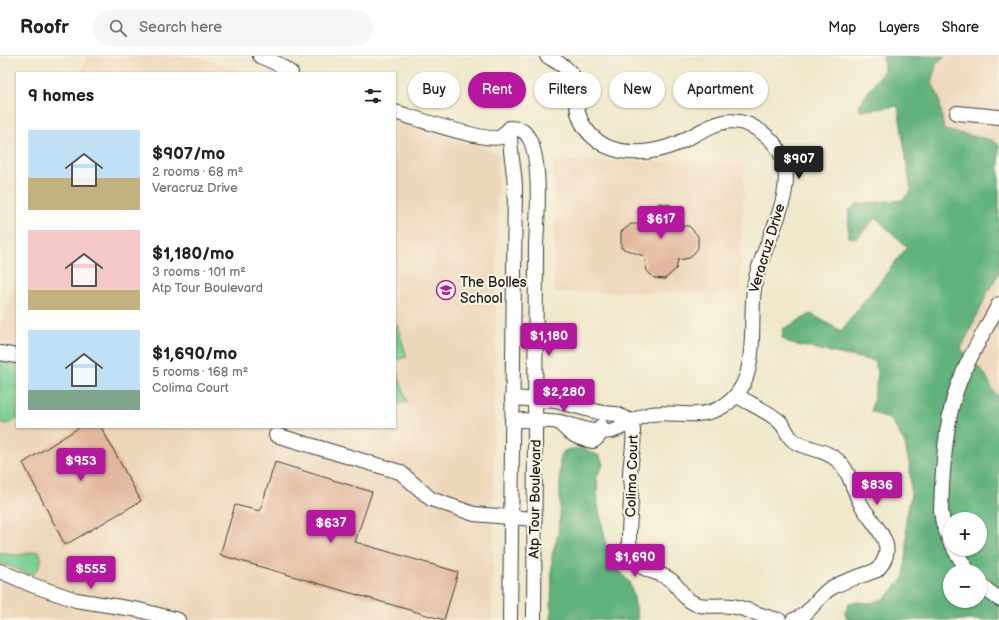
<!DOCTYPE html>
<html lang="en">
<head>
<meta charset="utf-8">
<style>
  :root { --surface:#fff; --page:#f6f6f6; --text:#202124; --muted:#757577; --line:#e0e0e0; --accent:#b5179e }
  body { margin:0; font-family:"Balsamiq Sans",sans-serif; background:var(--page); color:var(--text); height:100vh; display:flex; flex-direction:column; font-size:15px; white-space:nowrap }
  * { box-sizing:border-box; margin:0 }
  p { font-size:13px; color:var(--muted) }
  .icon { flex:none; width:22px; height:22px; fill:none; stroke:currentColor; stroke-width:2; stroke-linecap:round; stroke-linejoin:round }
  .map { position:relative; flex:1; overflow:hidden }
  .sheet { position:absolute; left:16px; top:16px; width:380px; height:356px; display:flex; flex-direction:column; background:var(--surface); border-radius:0px; box-shadow:0 1px 3px #0004 }
  .sheet>* { flex:none }
  .hud { position:absolute; left:408px; top:16px; width:380px; height:36px; display:flex; gap:8px }
  .fabs { position:absolute; left:943px; top:456px; display:grid; gap:8px }
  .fabs a { display:grid; place-items:center; width:44px; height:44px; border-radius:50%; background:var(--surface); box-shadow:0 1px 3px #0004; font-size:20px }
  .price { position:absolute; translate:-50% -34px; padding:0 9px; border-radius:4px; background:var(--accent); color:#fff; font-size:13px; line-height:26px; filter:drop-shadow(0 1px 2px #0008) }
  .price::after { content:''; position:absolute; left:50%; top:24px; width:12px; height:9px; margin-left:-6px; background:inherit; clip-path:polygon(0 0,100% 0,50% 100%) }
  .price.on { background:#222; color:#fff }
  ul { padding:0; list-style:none }
  li { display:flex; align-items:center; gap:12px; height:100px; padding:0 12px }
  li span { display:grid; place-items:center; flex:none; width:112px; height:80px; border-radius:0px; color:#555 }
  li>.icon { margin-inline-start:auto }
  span .icon { width:48px; height:48px; fill:#fffc; stroke-width:1 }
  li b { font-size:17px }
  h2 { display:flex; justify-content:space-between; align-items:center; height:48px; padding:0 12px; font-size:17px }
  .tag { padding:0 14px; border-radius:18px; background:var(--surface); box-shadow:0 1px 3px #0004; font-size:14px; line-height:36px }
  .tag.on { background:var(--accent); color:#fff }
  header { display:flex; align-items:center; gap:24px; box-sizing:border-box; height:56px; padding:0 20px; background:var(--surface); border-bottom:1px solid var(--line) }
  header strong { font-size:19px }
  nav { display:flex; gap:22px; margin-inline-start:auto; font-size:14px }
  .search { width:280px; height:36px; background:var(--page); display:flex; align-items:center; gap:10px; box-sizing:border-box; padding:0 14px; border-radius:22px; color:var(--muted); font-size:15px }
  .map>svg:first-child { display:block }
  .built { fill:#edd7bb }
  .green { fill:#79cf93; stroke:#4a7658 }
  .forest { fill:#62b27d; stroke:#3f674c; fill-rule:evenodd }
  .building { fill:#e2b79d }
  .lines { fill:none; stroke-linecap:round; stroke-linejoin:round }
  .street-casing { stroke:#3c3b36; stroke-width:16 }
  .street { stroke:#fff; stroke-width:14 }
  .labels { text-anchor:middle; dominant-baseline:central; stroke-width:4; stroke-linejoin:round; paint-order:stroke }
  .street-label { font-size:14px; fill:#1c1c1c; stroke:#fcf5e5 }
  .poi-label { font-size:14px; fill:#1c1c1c; stroke:#fcf5e5; text-anchor:start }
</style>
</head>
<body>
<header>
<strong>Roofr</strong>
<div class="search"><svg class="icon" aria-label="search" viewBox="0 0 24 24"><circle cx="10" cy="10" r="6"/><path d="M15 15l6 6"/></svg>Search here</div>
<nav><a>Map</a><a>Layers</a><a>Share</a></nav>
</header>
<div class="map">
<svg width="999" height="564" viewBox="0 0 999 564">
  <rect width="100%" height="100%" fill="#fcf5e5"/>
  <filter id="ink" filterUnits="userSpaceOnUse"><feTurbulence type="fractalNoise" baseFrequency=".025" numOctaves="2"/><feDisplacementMap in="SourceGraphic" scale="8" xChannelSelector="R" yChannelSelector="G"/><feConvolveMatrix kernelMatrix="1 2 1 2 8 2 1 2 1" color-interpolation-filters="sRGB"/></filter>
  <filter id="wash" filterUnits="userSpaceOnUse"><feTurbulence type="fractalNoise" baseFrequency=".012" numOctaves="4" result="noise"/><feDisplacementMap in="SourceGraphic" scale="16" xChannelSelector="R" yChannelSelector="G"/><feGaussianBlur stdDeviation="0.9" result="paint"/><feColorMatrix in="noise" values="0 0 0 0 0 0 0 0 0 0 0 0 0 0 0 0 0 1.4 0 .05"/><feComposite in="paint" operator="in"/></filter>
  <g filter="url(#wash)">
    <rect width="100%" height="100%" fill="#efe8cb"/>
    <!-- built -->
    <g class="built">
      <path d="M 87,0 L 102,0 L 116,4 L 118,0 L 196,0 L 249,17 L 81,17 Z"/>
      <path d="M 945,0 L 999,0 L 999,89 L 992,84 L 944,75 L 939,41 L 932,27 L 936,8 Z"/>
      <path d="M 395,64 L 498,97 L 492,564 L 0,564 L 0,272 L 17,219 L 17,371 L 395,371 Z"/>
      <path d="M 554,104 L 745,108 L 739,237 L 554,236 Z"/>
      <path d="M 999,217 L 999,341 L 994,336 L 985,318 L 961,293 L 988,236 Z"/>
    </g>
    <!-- green -->
    <g class="green">
      <path d="M 395,269 L 397,269 L 407,301 L 395,304 Z"/>
      <path d="M 0,302 L 17,302 L 17,364 L 6,368 L 0,366 Z"/>
      <path d="M 395,316 L 397,316 L 407,345 L 395,349 Z"/>
      <path d="M 39,495 C 44,504 40,513 32,519 L 0,507 L 0,496 C 17,502 22,498 39,495 Z"/>
    </g>
    <!-- forest -->
    <g class="forest">
      <path d="M 883,0 L 945,0 L 936,8 L 932,27 L 939,41 L 944,74 L 992,84 L 999,89 L 999,217 L 988,236 L 961,293 L 985,318 L 994,336 L 999,341 L 999,564 L 848,564 L 845,557 L 849,548 L 857,546 L 871,547 L 886,542 L 904,521 L 907,492 L 906,462 L 911,440 L 910,412 L 905,388 L 891,364 L 871,355 L 878,319 L 874,305 L 792,288 L 782,282 L 783,273 L 811,258 L 841,275 L 907,191 L 876,162 L 857,182 L 848,181 L 849,155 L 857,148 L 902,144 L 911,135 L 898,50 L 860,55 L 859,49 L 884,14 ZM 950,463 L 980,463 L 980,493 L 950,493 ZM 950,515 L 980,515 L 980,545 L 950,545 Z"/>
      <path d="M 570,393 L 583,393 L 600,400 L 603,409 L 597,420 L 598,448 L 607,492 L 614,508 L 629,526 L 633,537 L 638,564 L 551,564 L 552,499 L 558,479 L 560,460 L 560,402 L 564,395 Z"/>
    </g>
    <g id="blocks">
      <!-- building -->
      <g class="building">
        <path d="M 660,147 L 671,149 L 679,156 L 680,170 L 689,170 L 698,180 L 698,192 L 690,202 L 678,204 L 676,213 L 665,223 L 654,222 L 647,215 L 644,200 L 621,192 L 621,176 L 631,168 L 645,168 L 645,158 L 653,150 Z"/>
        <path d="M 80,371 L 101,371 L 141,445 L 65,489 L 23,407 Z"/>
        <path d="M 275,406 L 372,436 L 355,486 L 458,516 L 444,564 L 220,499 L 235,449 L 260,455 Z"/>
      </g>
    </g>
  </g>
  <g filter="url(#ink)">
    <use href="#blocks" fill-opacity="0" stroke="#3c3b36" stroke-width="1"/>
    <g class="lines">
      <defs>
        <g id="street">
          <path d="M 260,0 L 278,8 L 291,17"/>
          <path d="M 395,56 C 412,61 487,87 501,81 C 504,79 507,75 510,72 C 513,73 517,72 519,73 C 545,82 537,166 536,188 L 534,564"/>
          <path d="M 957,57 L 999,61"/>
          <path d="M 0,297 L 17,300"/>
          <path d="M 736,339 C 750,348 768,355 780,366 C 787,373 788,383 797,387 C 809,393 825,394 836,403 C 850,413 853,436 862,450 C 869,462 883,476 886,489 C 888,499 884,507 877,514 C 862,520 845,524 831,532 C 816,541 810,560 793,564"/>
          <path d="M 512,342 L 556,345 L 602,357 L 616,358 L 631,365"/>
          <path d="M 512,364 C 528,364 545,364 560,366 C 577,370 593,378 611,375 C 624,373 636,360 651,358 C 673,355 696,363 718,353 C 765,331 747,266 755,226 C 763,183 810,122 770,83 C 733,49 712,71 676,88 C 659,95 639,98 621,95 C 599,91 579,73 577,50 C 577,40 579,31 574,22 C 569,12 557,6 547,0"/>
          <path d="M 631,365 C 637,384 630,401 630,420 C 630,427 632,434 631,441 C 631,458 627,477 630,493 C 636,518 658,513 672,525 C 681,533 683,543 696,548 C 707,552 720,548 732,550 C 748,553 763,561 779,564"/>
          <path d="M 559,366 C 569,378 578,383 593,385 C 599,382 601,376 601,370"/>
          <path d="M 276,379 L 400,416 L 431,443 L 474,458 L 534,463"/>
          <path d="M 950,486 L 943,467 L 941,455 C 942,423 945,373 954,342 C 962,312 984,277 999,248"/>
          <path d="M 954,493 L 968,515"/>
          <path d="M 0,515 L 32,529 L 76,544 L 139,554 L 178,564"/>
          <path d="M 980,529 L 999,543"/>
          <path d="M 510,564 L 515,130 C 514,111 509,92 510,72"/>
        </g>
      </defs>
      <!-- street casing -->
      <use href="#street" class="street-casing"/>
      <!-- street -->
      <use href="#street" class="street"/>
    </g>
  </g>
  <!-- icons -->
  <defs>
    <symbol id="school-ring" viewBox="-11 -11 22 22"><circle r="9.5" fill="#fcf5e5" stroke="#b5179e" stroke-width="1.5"/><path d="M0-5L7-2L0 1L-7-2ZM-4 1L0 2.5L4 1V4Q0 6-4 4Z" fill="#b5179e"/></symbol>
  </defs>
  <g fill-rule="evenodd">
    <use href="#school-ring" x="435" y="223" width="22" height="22"/>
  </g>
  <g class="labels">
    <!-- street labels -->
    <g class="street-label">
      <text transform="translate(767 192) rotate(-73)">Veracruz Drive</text>
      <text transform="translate(632 420) rotate(-88)">Colima Court</text>
      <text transform="translate(535 443) rotate(-89)">Atp Tour Boulevard</text>
    </g>
    <!-- poi labels -->
    <g class="poi-label">
      <text x="460" y="226">The Bolles<tspan x="460" dy="16">School</tspan></text>
    </g>
  </g>
</svg>
<div class="fabs">
<a>+</a>
<a>−</a>
</div>
<b class="price on" style="left:799px;top:124px">$907</b>
<b class="price" style="left:661px;top:184px">$617</b>
<b class="price" style="left:549px;top:301px">$1,180</b>
<b class="price" style="left:564px;top:357px">$2,280</b>
<b class="price" style="left:81px;top:426px">$953</b>
<b class="price" style="left:877px;top:450px">$836</b>
<b class="price" style="left:331px;top:488px">$637</b>
<b class="price" style="left:635px;top:522px">$1,690</b>
<b class="price" style="left:91px;top:534px">$555</b>
<div class="hud">
<a class="tag">Buy</a>
<a class="tag on">Rent</a>
<a class="tag">Filters</a>
<a class="tag">New</a>
<a class="tag">Apartment</a>
</div>
<section class="sheet">
<h2>9 homes<svg class="icon" aria-label="filters" viewBox="0 0 24 24"><path d="M4 7h16M4 17h16"/><circle cx="9" cy="7" r="2"/><circle cx="15" cy="17" r="2"/></svg></h2>
<ul>
<li><span style="background:linear-gradient(#bfe0f5 60%,#c2b280 0)"><svg class="icon" aria-label="home" viewBox="0 0 24 24"><path d="M3 11l9-7 9 7M6 9v11h12V9"/></svg></span><div><b>$907/mo</b><p>2 rooms · 68 m²</p><p>Veracruz Drive</p></div></li>
<li><span style="background:linear-gradient(#f6c9c9 75%,#c2b280 0)"><svg class="icon" aria-label="home" viewBox="0 0 24 24"><path d="M3 11l9-7 9 7M6 9v11h12V9"/></svg></span><div><b>$1,180/mo</b><p>3 rooms · 101 m²</p><p>Atp Tour Boulevard</p></div></li>
<li><span style="background:linear-gradient(#bfe0f5 75%,#7fa58c 0)"><svg class="icon" aria-label="home" viewBox="0 0 24 24"><path d="M3 11l9-7 9 7M6 9v11h12V9"/></svg></span><div><b>$1,690/mo</b><p>5 rooms · 168 m²</p><p>Colima Court</p></div></li>
</ul>
</section>
</div>
</body>
</html>
